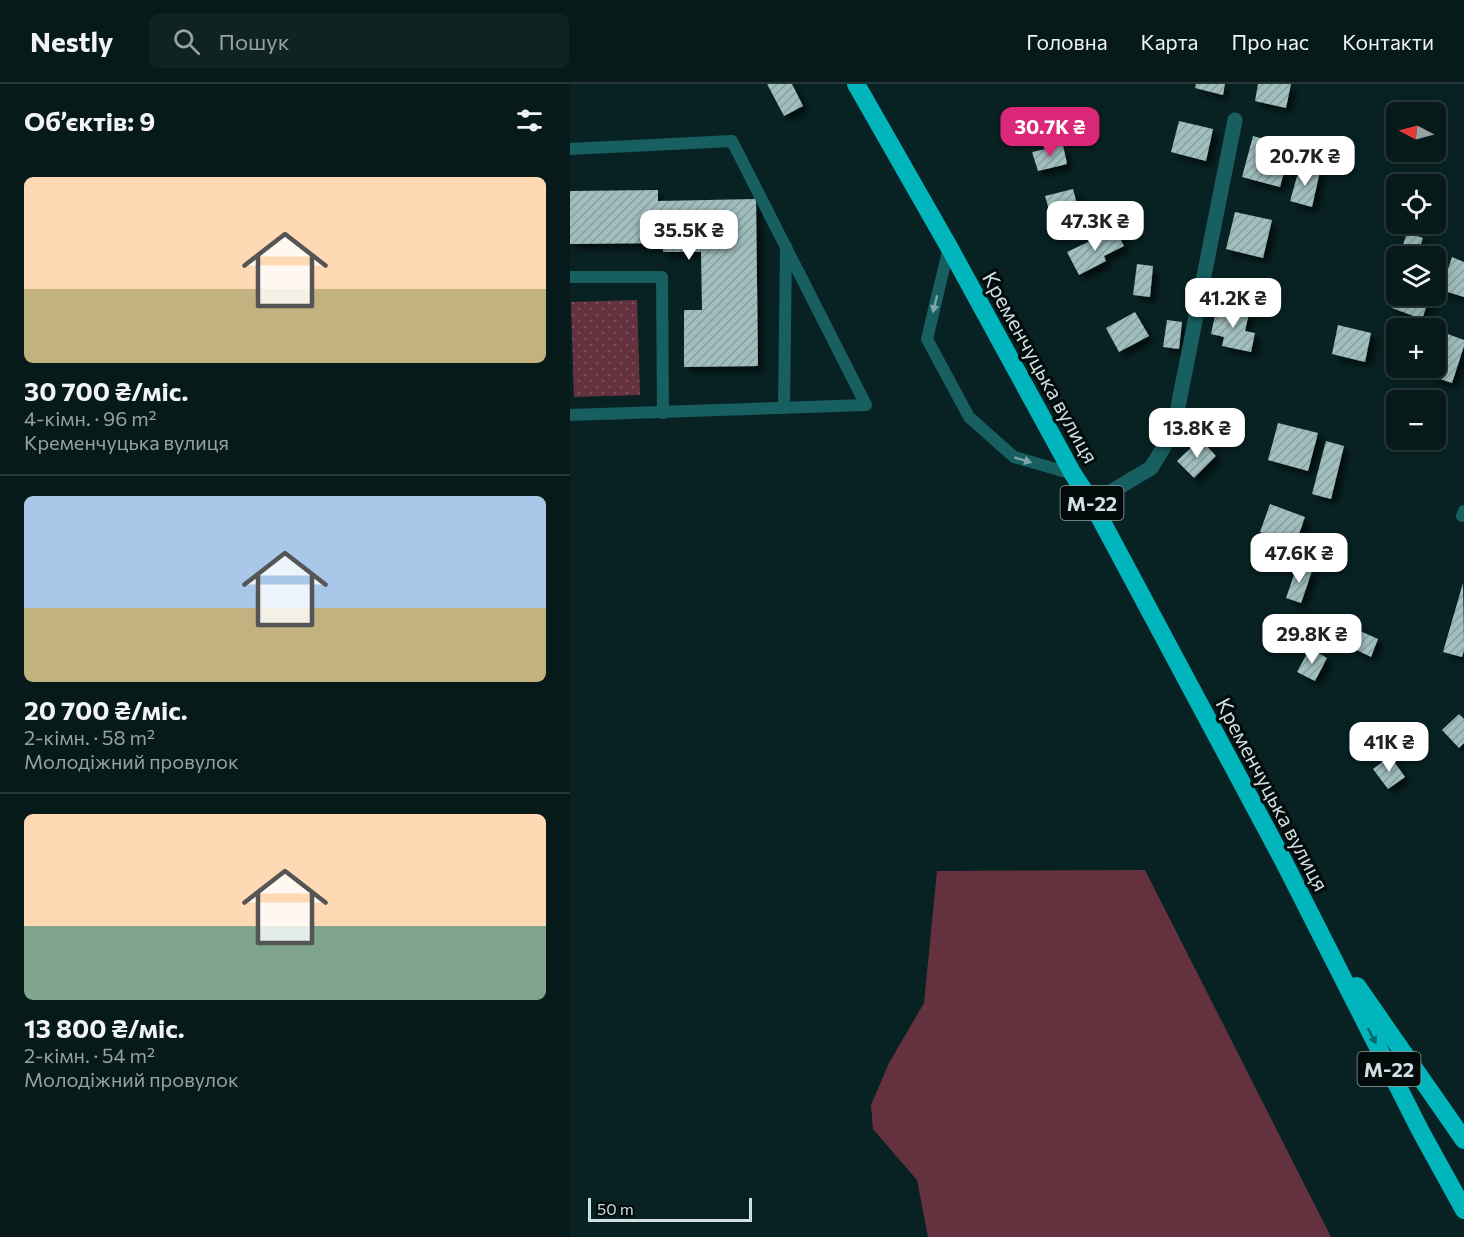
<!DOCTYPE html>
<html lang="uk">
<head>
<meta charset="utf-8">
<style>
  :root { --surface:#061a1a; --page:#0f2323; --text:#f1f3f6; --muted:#98a1a2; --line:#273839; --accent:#db2777 }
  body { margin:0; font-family:Commissioner,sans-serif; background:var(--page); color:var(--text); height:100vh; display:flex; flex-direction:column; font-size:22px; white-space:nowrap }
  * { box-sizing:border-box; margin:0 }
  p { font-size:20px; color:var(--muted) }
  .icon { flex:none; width:33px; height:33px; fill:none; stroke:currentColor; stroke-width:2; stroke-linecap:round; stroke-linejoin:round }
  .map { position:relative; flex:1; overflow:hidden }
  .sheet { display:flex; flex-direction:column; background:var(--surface); width:570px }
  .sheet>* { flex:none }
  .needle { width:39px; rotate:276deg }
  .buttons { position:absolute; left:816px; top:18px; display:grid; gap:12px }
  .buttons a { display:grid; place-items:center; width:60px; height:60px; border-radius:9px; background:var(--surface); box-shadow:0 3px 15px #0003,0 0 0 2px var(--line); font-size:30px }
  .scale { position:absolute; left:18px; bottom:15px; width:164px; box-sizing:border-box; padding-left:6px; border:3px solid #d0dfe0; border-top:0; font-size:16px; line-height:21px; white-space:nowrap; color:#d0dfe0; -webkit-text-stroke:4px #020a0a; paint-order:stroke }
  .price { position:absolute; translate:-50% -51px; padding:0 14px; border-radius:12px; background:#fff; color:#222; font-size:20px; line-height:39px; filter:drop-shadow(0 2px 3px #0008) }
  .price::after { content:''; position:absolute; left:50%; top:36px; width:18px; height:14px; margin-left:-9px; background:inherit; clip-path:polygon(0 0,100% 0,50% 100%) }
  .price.on { background:var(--accent); color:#fff }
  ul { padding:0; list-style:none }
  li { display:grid; align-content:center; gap:12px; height:318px; padding:0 24px }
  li+li { border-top:2px solid var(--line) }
  li span { display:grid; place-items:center; height:186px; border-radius:9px; color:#555 }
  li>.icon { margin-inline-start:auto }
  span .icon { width:108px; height:108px; fill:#fffc; stroke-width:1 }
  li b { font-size:26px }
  h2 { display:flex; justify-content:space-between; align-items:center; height:72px; padding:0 24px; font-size:26px }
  header { display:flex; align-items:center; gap:36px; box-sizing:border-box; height:84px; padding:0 30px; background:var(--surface); border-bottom:2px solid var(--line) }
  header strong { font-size:28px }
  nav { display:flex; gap:33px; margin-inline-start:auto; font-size:21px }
  .search { width:420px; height:54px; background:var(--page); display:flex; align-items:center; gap:15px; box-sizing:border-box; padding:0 21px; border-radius:9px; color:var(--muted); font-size:22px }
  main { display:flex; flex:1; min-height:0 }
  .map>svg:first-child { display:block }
  .grass { fill:#64323f }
  .park { fill:url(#park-dots) }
  .building { fill:url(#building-hatch); filter:url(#shadow) }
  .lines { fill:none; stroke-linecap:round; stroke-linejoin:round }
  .lane { stroke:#185f62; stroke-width:12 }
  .street { stroke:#185f62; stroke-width:15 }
  .highway { stroke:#00b5bb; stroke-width:18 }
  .oneway { fill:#7da5a7 }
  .oneway2 { fill:#01686b }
  .labels { text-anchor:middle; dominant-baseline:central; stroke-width:6; stroke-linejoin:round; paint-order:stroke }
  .shield { fill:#020a0a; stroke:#929fa0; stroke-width:1.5 }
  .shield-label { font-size:20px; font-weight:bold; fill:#d0dfe0 }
  .street-label { font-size:21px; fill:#d0dfe0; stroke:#020a0a }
</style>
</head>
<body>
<header>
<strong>Nestly</strong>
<div class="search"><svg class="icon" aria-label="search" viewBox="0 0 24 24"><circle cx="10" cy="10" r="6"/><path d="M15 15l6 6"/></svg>Пошук</div>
<nav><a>Головна</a><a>Карта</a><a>Про нас</a><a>Контакти</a></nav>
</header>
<main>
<section class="sheet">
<h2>Об’єктів: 9<svg class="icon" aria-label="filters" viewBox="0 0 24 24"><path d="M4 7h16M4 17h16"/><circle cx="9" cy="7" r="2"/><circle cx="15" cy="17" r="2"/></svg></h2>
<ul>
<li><span style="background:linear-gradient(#ffd9b3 60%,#c2b280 0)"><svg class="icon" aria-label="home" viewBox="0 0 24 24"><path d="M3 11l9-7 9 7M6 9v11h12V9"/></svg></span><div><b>30 700 ₴/міс.</b><p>4-кімн. · 96 m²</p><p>Кременчуцька вулиця</p></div></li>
<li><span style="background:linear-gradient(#a9c7e8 60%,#c2b280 0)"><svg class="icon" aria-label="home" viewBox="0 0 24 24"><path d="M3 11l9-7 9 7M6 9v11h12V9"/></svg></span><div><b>20 700 ₴/міс.</b><p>2-кімн. · 58 m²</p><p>Молодіжний провулок</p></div></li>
<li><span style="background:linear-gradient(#ffd9b3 60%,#7fa58c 0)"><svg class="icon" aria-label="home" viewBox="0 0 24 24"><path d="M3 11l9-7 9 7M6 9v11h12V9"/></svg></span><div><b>13 800 ₴/міс.</b><p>2-кімн. · 54 m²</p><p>Молодіжний провулок</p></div></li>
</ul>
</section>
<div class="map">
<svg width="894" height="1153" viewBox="0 0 894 1153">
  <defs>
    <pattern id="park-dots" width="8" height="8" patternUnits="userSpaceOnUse" patternTransform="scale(1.5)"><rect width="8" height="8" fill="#64323f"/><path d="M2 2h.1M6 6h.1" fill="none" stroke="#794f5a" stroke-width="1.8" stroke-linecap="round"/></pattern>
    <pattern id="building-hatch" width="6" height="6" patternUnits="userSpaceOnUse" patternTransform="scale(1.5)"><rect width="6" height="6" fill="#a0bebe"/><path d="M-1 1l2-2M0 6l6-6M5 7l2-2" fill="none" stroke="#889f9f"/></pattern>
    <filter id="shadow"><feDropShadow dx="5.5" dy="5.5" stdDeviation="3" flood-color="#0009"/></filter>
  </defs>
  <rect width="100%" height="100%" fill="#082223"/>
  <!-- grass -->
  <path class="grass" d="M 575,786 L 761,1153 L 358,1153 L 347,1096 L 303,1045 L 301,1021 L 319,979 L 354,919 L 367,787 Z"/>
  <!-- park -->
  <path class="park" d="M 67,216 L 70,311 L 4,313 L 1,218 Z"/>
  <!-- building -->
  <g class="building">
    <path d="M 197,0 L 222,0 L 233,22 L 214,32 Z"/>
    <path d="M 626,0 L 655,0 L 653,11 L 625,4 Z"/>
    <path d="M 688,0 L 721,0 L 716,24 L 685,17 Z"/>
    <path d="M 609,37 L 643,45 L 636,77 L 601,68 Z"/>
    <path d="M 683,52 L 721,62 L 710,103 L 672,93 Z"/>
    <path d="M 493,61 L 497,80 L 468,87 L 462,68 Z"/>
    <path d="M 730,82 L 750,87 L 742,123 L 720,117 Z"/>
    <path d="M 503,105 L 511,135 L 484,143 L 475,112 Z"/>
    <path d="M 88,106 L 88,117 L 186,115 L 188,282 L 114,283 L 114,226 L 132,226 L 131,168 L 93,168 L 93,159 L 0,160 L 0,107 Z"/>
    <path d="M 665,128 L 702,136 L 693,174 L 656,165 Z"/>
    <path d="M 545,145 L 554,162 L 534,172 L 536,177 L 509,191 L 497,168 Z"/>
    <path d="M 837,149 L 853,154 L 847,172 L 829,172 Z"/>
    <path d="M 882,173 L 894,178 L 894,213 L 871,206 Z"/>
    <path d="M 567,180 L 583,182 L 580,213 L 563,211 Z"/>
    <path d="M 825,212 L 837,212 L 858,218 L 852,235 L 822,224 Z"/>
    <path d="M 647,222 L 679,229 L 675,247 L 685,249 L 681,268 L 652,262 L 654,253 L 641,250 Z"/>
    <path d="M 565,228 L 579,252 L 549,268 L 536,244 Z"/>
    <path d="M 597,236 L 612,238 L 609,265 L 593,263 Z"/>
    <path d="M 768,241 L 801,249 L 795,278 L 762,270 Z"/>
    <path d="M 875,249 L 894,256 L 894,262 L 882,299 L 861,292 L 864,284 L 866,284 Z"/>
    <path d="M 708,339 L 748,349 L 738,387 L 698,376 Z"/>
    <path d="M 630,355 L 646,372 L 624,394 L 607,377 Z"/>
    <path d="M 756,357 L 774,362 L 761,415 L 742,410 Z"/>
    <path d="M 700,420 L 735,433 L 725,461 L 690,448 Z"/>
    <path d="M 727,482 L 742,487 L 731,519 L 716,514 Z"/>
    <path d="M 893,499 L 894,566 L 892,573 L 873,568 Z"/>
    <path d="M 772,539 L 808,555 L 801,573 L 764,555 Z"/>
    <path d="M 740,564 L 757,574 L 745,597 L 727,588 Z"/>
    <path d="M 889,630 L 894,635 L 894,659 L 889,664 L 872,646 Z"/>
    <path d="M 820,672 L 835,693 L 818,705 L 803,685 Z"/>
  </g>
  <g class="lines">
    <!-- lane -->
    <g class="lane">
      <path d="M 0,65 L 162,57 L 296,321 L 0,331"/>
      <path d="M 379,163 L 357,255 L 399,333 L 444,373 L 503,390"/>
      <path d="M 0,193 L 92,193 L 93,329"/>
      <path d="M 214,324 L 216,163"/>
      <path d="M 892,432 L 894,427"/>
    </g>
    <!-- street -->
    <path class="street" d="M 522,419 L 581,384 L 603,348 L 665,36"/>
    <!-- highway -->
    <g class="highway">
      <path d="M 286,0 L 379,163 L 503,390 L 522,419 L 713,776 L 851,1048 L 894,1126"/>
      <path d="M 787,902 L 894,1056"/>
    </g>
  </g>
  <!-- one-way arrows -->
  <defs><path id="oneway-solid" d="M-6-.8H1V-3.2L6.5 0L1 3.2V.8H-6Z" transform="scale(1.5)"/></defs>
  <g class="oneway">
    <use href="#oneway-solid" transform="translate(365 220) rotate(104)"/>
    <use href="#oneway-solid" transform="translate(453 376) rotate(16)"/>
  </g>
  <use class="oneway2" href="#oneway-solid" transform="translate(802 952) rotate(63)"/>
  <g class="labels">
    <!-- shield labels -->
    <g class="shield">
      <rect x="490.5" y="402" width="63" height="34" rx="4.5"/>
      <rect x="787.5" y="968" width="63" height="34" rx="4.5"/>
    </g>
    <g class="shield-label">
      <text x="522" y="419">М-22</text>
      <text x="819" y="985">М-22</text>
    </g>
    <!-- street labels -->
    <g class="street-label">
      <text transform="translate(471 283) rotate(61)">Кременчуцька вулиця</text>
      <text transform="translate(703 710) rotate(62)">Кременчуцька вулиця</text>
    </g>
  </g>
</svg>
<div class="buttons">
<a><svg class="needle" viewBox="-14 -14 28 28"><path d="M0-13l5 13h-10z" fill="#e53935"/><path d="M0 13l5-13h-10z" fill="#98a1a2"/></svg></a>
<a><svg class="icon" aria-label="locate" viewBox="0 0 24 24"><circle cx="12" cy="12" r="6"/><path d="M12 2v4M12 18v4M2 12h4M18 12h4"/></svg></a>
<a><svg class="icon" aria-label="layers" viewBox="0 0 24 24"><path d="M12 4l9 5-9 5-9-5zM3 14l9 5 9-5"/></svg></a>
<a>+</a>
<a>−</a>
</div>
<div class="scale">50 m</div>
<b class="price on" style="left:480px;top:74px">30.7K ₴</b>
<b class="price" style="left:735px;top:103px">20.7K ₴</b>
<b class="price" style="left:525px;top:168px">47.3K ₴</b>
<b class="price" style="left:119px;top:177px">35.5K ₴</b>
<b class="price" style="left:663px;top:245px">41.2K ₴</b>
<b class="price" style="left:627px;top:375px">13.8K ₴</b>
<b class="price" style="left:729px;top:500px">47.6K ₴</b>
<b class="price" style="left:742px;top:581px">29.8K ₴</b>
<b class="price" style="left:819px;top:689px">41K ₴</b>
</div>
</main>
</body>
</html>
